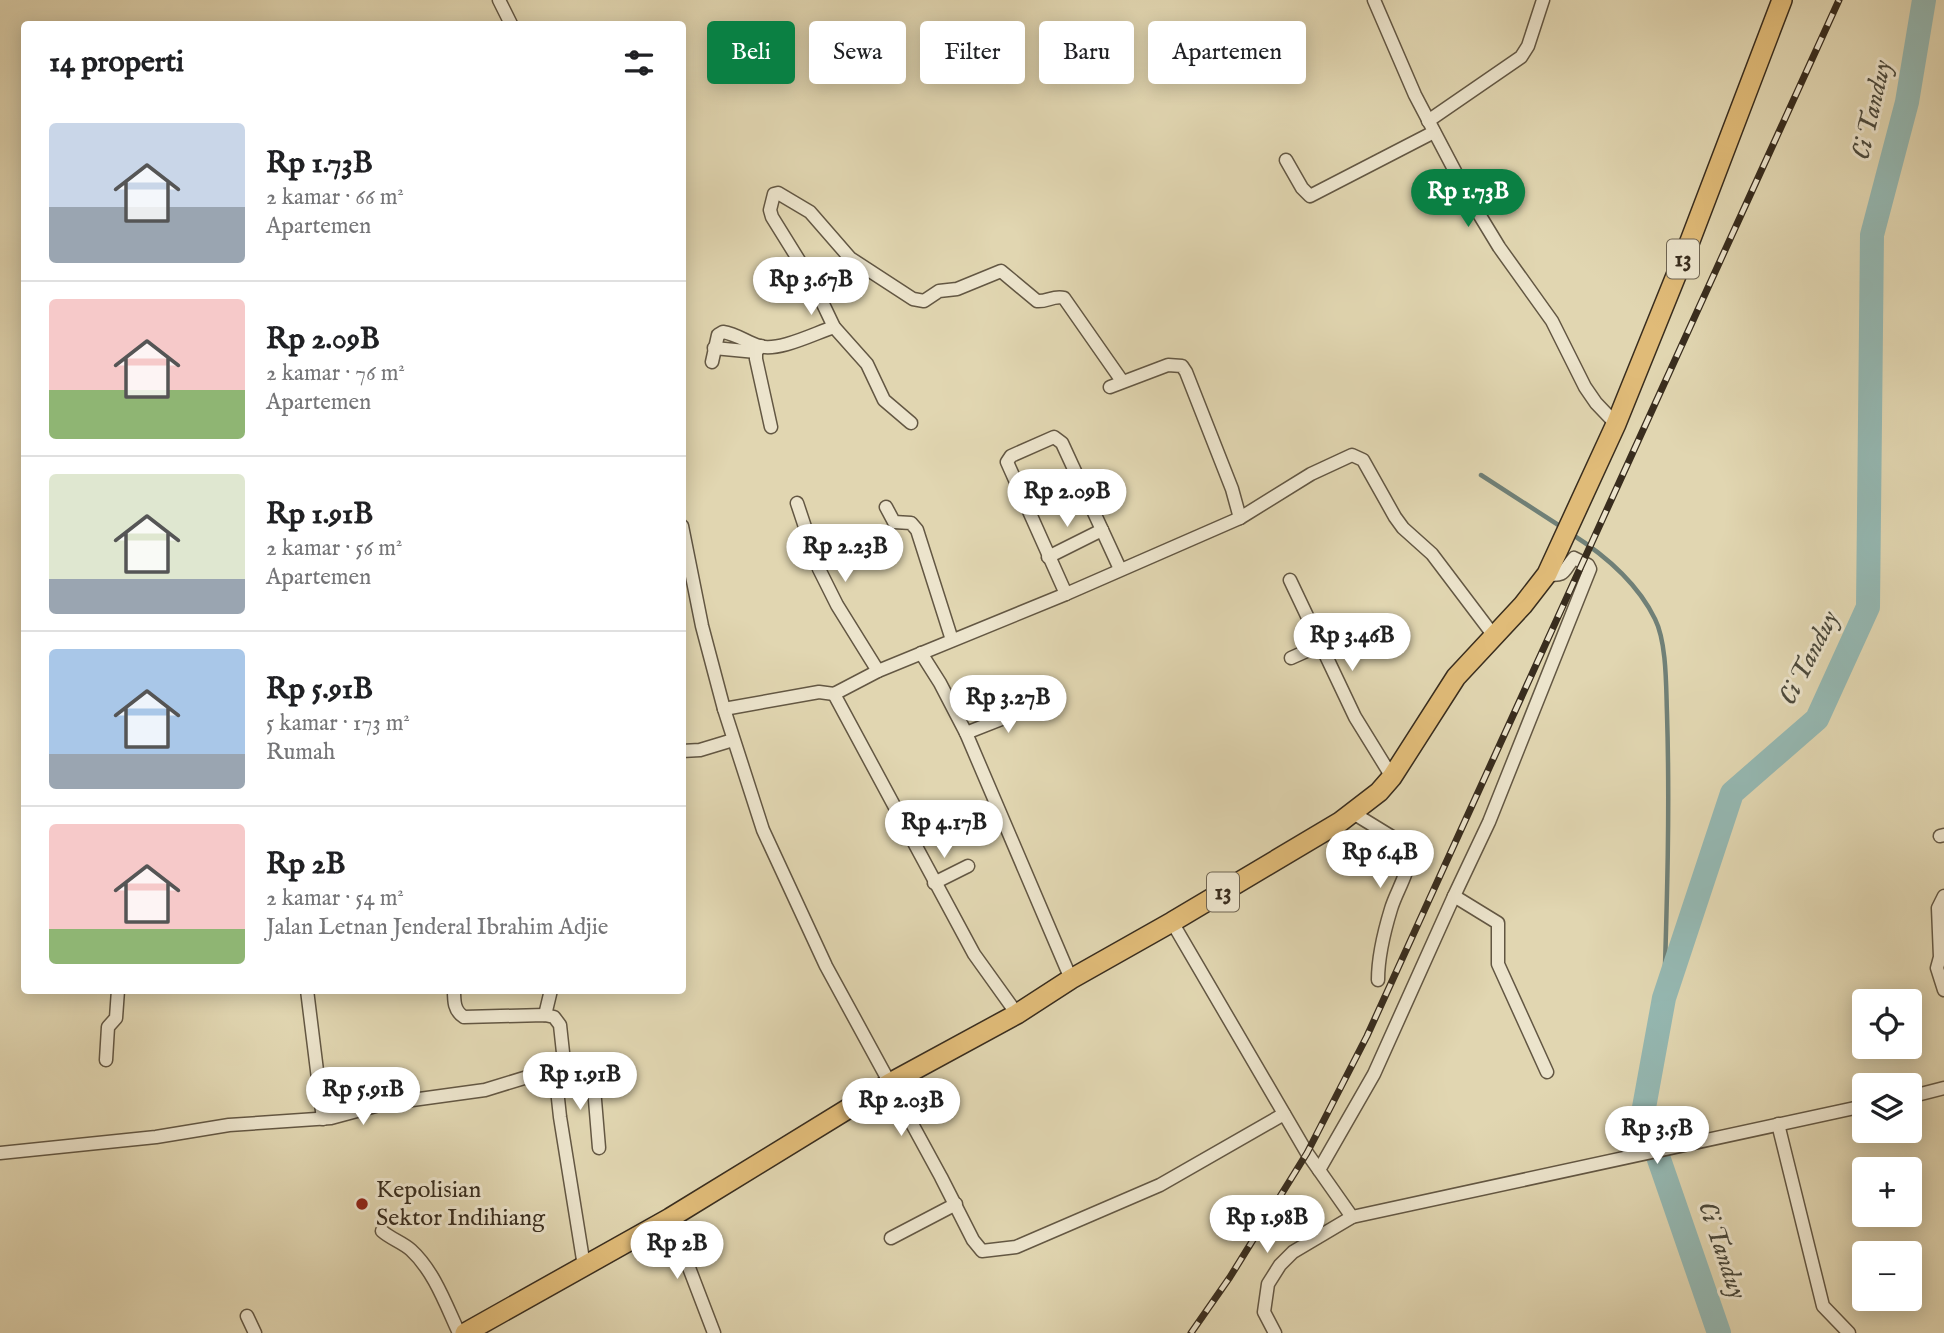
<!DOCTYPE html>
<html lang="id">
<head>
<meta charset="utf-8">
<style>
  :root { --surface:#fff; --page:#f6f6f6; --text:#202124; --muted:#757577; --line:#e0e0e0; --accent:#0b8043 }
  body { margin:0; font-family:"IM FELL English",serif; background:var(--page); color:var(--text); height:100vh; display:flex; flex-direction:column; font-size:26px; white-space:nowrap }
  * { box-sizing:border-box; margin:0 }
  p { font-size:23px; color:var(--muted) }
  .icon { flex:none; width:38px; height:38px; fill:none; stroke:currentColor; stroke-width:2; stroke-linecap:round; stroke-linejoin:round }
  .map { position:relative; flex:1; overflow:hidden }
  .panel { position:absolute; left:21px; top:21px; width:665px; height:973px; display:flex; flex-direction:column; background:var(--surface); border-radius:7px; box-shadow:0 4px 18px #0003 }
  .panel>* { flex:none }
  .top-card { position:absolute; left:707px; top:21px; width:665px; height:63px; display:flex; gap:14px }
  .tools { position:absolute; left:1852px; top:989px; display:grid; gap:14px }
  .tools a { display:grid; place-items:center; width:70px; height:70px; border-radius:7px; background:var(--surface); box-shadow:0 4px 18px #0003; font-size:35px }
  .price { position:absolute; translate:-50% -60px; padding:0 16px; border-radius:24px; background:#fff; color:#222; font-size:23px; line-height:46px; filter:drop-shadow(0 2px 4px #0008) }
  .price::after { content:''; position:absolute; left:50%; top:42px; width:21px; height:16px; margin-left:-10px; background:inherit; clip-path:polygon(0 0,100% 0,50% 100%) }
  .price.on { background:var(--accent); color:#fff }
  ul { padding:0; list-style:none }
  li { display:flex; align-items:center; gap:21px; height:175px; padding:0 28px }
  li+li { border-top:2px solid var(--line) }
  li span { display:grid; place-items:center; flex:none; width:196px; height:140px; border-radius:7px; color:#555 }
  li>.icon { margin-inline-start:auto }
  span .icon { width:84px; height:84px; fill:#fffc; stroke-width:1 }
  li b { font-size:30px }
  h2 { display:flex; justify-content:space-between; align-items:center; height:84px; padding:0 28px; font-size:30px }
  .pill { padding:0 24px; border-radius:7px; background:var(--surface); box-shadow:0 4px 18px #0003; font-size:24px; line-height:63px }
  .pill.on { background:var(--accent); color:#fff }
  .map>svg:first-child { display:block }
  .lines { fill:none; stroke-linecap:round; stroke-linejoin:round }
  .stream { stroke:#708077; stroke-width:4.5 }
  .river { stroke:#95b8b2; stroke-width:24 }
  .minor-casing { stroke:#635743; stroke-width:15 }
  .highway-casing { stroke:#392d1e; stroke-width:22 }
  .minor { stroke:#ece4cc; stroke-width:12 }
  .highway { stroke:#e0bb78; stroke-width:19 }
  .rail-casing { stroke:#392d1e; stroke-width:7 }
  .rail { stroke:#ece4cc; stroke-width:4.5; stroke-dasharray:13; stroke-linecap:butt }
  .poi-dot { fill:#8f2418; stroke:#ece4cc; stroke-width:2.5 }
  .labels { text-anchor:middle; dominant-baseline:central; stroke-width:6; stroke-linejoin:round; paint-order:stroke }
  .shield { fill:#ece4cc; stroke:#6f6452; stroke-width:2 }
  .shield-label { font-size:23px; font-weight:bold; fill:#392d1e }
  .poi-label { font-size:24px; fill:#392d1e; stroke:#ece4cc; text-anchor:start }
  .water-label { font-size:26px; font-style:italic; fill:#4b493c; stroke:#ece4cc }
</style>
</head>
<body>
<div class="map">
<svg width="1944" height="1333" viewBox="0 0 1944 1333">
  <rect width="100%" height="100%" fill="#e1d6b1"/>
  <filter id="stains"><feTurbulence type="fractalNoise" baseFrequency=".00286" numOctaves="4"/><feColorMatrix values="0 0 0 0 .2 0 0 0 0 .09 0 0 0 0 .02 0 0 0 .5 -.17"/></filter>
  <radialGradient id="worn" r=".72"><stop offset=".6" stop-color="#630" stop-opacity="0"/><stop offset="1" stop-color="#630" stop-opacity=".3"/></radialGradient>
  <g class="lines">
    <!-- stream -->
    <g class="stream">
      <path d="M 1481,475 L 1563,528"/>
      <path d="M 1570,533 C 1605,555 1637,582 1655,619 C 1667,643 1666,688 1667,714 C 1670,809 1667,903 1664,998"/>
    </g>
    <!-- river -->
    <path class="river" d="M 1719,1333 L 1643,1113 L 1664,998 L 1732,793 L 1817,719 L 1868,607 L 1872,235 L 1907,102 L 1924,0"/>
    <defs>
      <g id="minor">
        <path d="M 499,0 L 511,24"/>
        <path d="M 1374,0 L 1415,95 L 1468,196 L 1499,247 L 1552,321 L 1585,387 L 1596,403 L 1616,424"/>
        <path d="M 1428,121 L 1521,57 L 1528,46 L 1543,0"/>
        <path d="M 1286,160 L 1302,188 L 1310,196 L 1434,132"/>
        <path d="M 761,346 L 756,352 L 756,359 L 771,427"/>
        <path d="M 714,348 L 756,352"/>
        <path d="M 712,362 L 718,335 L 723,332 C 736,334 747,342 759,346 C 779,352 815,333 834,327"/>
        <path d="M 1110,387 L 1168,365 L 1182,366 L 1186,372 L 1232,489 L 1240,518"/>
        <path d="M 911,423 L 884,400 L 867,364 L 834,327 L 813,283 L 772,217 L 770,210 L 774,194 L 778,193 L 810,212 L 850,258 L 913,299 L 924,301 L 939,291 L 957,289 L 1001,271 L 1037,301 C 1047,302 1054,295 1064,298 L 1122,381"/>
        <path d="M 797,503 L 819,569 L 837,605 L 878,671"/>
        <path d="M 886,507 L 894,522 L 911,523 L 917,530 L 952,640"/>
        <path d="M 682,526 L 702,626 L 724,709 L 763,830 L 826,966 L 941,1177 L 973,1240 L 982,1251 L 1016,1247 L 1160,1185 L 1284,1114"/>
        <path d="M 1048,557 L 1102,530"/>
        <path d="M 1290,580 L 1355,717 L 1392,777"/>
        <path d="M 1066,594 L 1007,462 L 1011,456 L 1054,437 L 1062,443 L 1120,569"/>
        <path d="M 921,653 L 940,683 L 966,733 L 1071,979"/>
        <path d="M 1291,658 L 1320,645"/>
        <path d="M 834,694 L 974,954 L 1017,1014"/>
        <path d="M 724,709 L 819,692 L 834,694 L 878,671 L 1066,594 L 1240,518 L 1311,474 L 1352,455 L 1363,460 L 1395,517 L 1403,528 L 1432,554 L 1494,636"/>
        <path d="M 966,733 L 1037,705"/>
        <path d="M 682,751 L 700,750 L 733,740"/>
        <path d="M 1353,813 L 1402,843 C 1407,847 1410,851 1409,857 C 1408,875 1396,892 1391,909 C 1384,932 1378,956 1378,980"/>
        <path d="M 1940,836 L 1944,835"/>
        <path d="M 934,883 L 968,866"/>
        <path d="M 1454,896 L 1489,822 L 1590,569 L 1588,565 L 1574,558 C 1563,570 1567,577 1547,574"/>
        <path d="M 1944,896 L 1938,908 L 1940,957 L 1937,968 L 1944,990"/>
        <path d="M 1172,922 L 1307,1153 L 1352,1217 L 1864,1106"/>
        <path d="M 307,990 L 323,1119"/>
        <path d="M 454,990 C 454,1001 454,1011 464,1017 L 545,1015 L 554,1017 L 560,1025 L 565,1071 L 555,1071"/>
        <path d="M 545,1015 L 551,990"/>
        <path d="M 106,1060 L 108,1027 L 116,1018 L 118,990"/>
        <path d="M 565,1071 L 587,1072 L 593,1076 L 599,1148"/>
        <path d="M 1909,1097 L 1944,1088"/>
        <path d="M 1778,1124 L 1823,1306 L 1849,1333"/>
        <path d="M 0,1153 L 156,1137 L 229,1125 L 331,1118 L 383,1104 L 485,1090 L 534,1075 L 555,1071 L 560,1117 L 584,1266"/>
        <path d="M 1319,1170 L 1374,1074 L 1454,896 L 1498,923 L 1498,964 L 1547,1072"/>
        <path d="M 670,1218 L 714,1333"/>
        <path d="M 382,1231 C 391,1239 402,1242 411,1250 C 434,1271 446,1305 459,1333"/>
        <path d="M 891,1238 L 956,1204"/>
        <path d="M 247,1316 L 255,1333"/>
        <path d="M 1275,1333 L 1264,1312 L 1268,1284 L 1280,1265 L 1293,1252 L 1352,1217"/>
      </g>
      <path id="highway" d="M 465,1333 L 670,1218 L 890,1083 L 1017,1014 L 1071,979 L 1172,922 L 1340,822 L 1379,792 L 1392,777 L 1456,677 L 1523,605 L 1547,574 L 1616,424 L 1690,241 L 1782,0"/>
    </defs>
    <!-- minor casing -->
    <use href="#minor" class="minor-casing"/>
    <!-- highway casing -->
    <use href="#highway" class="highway-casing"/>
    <!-- minor -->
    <use href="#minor" class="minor"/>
    <!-- highway -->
    <use href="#highway" class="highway"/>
    <defs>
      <path id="rail" d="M 1191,1333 L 1230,1277 L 1307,1153 L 1367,1036 L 1839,0"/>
    </defs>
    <!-- rail casing -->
    <use href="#rail" class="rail-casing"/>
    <!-- rail -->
    <use href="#rail" class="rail"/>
  </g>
  <!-- markers -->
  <circle class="poi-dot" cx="362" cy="1204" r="7"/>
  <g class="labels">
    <!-- shield labels -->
    <g class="shield">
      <rect x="1667" y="239.5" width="32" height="39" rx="5"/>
      <rect x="1207" y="872.5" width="32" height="39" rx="5"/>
    </g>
    <g class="shield-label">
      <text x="1683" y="259">13</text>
      <text x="1223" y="892">13</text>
    </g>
    <!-- poi labels -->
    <g class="poi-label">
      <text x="376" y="1190">Kepolisian<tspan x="376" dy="28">Sektor Indihiang</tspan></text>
    </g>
    <!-- water labels -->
    <g class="water-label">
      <text transform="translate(1872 110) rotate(-77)">Ci Tanduy</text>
      <text transform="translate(1809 658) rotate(-63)">Ci Tanduy</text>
      <text transform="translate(1722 1250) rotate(71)">Ci Tanduy</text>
    </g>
  </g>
  <rect width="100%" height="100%" filter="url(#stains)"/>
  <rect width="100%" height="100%" fill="url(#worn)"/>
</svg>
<div class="tools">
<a><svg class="icon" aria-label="locate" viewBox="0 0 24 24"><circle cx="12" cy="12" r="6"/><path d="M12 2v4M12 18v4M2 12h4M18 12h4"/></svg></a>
<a><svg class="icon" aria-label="layers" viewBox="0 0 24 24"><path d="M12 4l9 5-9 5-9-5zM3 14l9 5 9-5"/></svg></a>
<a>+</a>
<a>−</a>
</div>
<b class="price on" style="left:1468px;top:229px">Rp 1.73B</b>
<b class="price" style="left:811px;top:317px">Rp 3.67B</b>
<b class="price" style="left:1067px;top:529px">Rp 2.09B</b>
<b class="price" style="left:845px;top:584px">Rp 2.23B</b>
<b class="price" style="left:1352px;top:673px">Rp 3.46B</b>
<b class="price" style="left:1008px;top:735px">Rp 3.27B</b>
<b class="price" style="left:944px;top:860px">Rp 4.17B</b>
<b class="price" style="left:1380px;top:890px">Rp 6.4B</b>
<b class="price" style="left:580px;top:1112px">Rp 1.91B</b>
<b class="price" style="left:363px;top:1127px">Rp 5.91B</b>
<b class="price" style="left:901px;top:1138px">Rp 2.03B</b>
<b class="price" style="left:1657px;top:1166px">Rp 3.5B</b>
<b class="price" style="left:1267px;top:1255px">Rp 1.98B</b>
<b class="price" style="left:677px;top:1281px">Rp 2B</b>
<div class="top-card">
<a class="pill on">Beli</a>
<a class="pill">Sewa</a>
<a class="pill">Filter</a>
<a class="pill">Baru</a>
<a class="pill">Apartemen</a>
</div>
<section class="panel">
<h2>14 properti<svg class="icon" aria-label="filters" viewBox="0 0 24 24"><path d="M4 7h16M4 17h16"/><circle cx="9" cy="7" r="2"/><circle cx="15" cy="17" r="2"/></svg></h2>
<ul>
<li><span style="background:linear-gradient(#c9d6e8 60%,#9aa5b1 0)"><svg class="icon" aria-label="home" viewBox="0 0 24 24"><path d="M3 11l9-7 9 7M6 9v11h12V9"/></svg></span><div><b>Rp 1.73B</b><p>2 kamar · 66 m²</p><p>Apartemen</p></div></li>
<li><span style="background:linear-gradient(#f6c9c9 65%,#8fb573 0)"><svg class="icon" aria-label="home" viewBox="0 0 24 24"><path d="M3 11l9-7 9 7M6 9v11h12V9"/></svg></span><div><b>Rp 2.09B</b><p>2 kamar · 76 m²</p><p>Apartemen</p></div></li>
<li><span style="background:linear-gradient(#dfe7d0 75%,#9aa5b1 0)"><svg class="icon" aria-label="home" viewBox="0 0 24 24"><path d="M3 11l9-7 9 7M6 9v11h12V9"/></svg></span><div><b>Rp 1.91B</b><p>2 kamar · 56 m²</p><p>Apartemen</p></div></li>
<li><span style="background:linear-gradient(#a9c7e8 75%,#9aa5b1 0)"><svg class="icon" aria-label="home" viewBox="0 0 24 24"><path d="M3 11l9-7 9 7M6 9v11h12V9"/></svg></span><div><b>Rp 5.91B</b><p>5 kamar · 173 m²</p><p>Rumah</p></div></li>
<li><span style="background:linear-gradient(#f6c9c9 75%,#8fb573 0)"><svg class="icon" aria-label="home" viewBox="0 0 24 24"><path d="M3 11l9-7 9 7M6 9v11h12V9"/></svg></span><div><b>Rp 2B</b><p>2 kamar · 54 m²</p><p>Jalan Letnan Jenderal Ibrahim Adjie</p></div></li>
</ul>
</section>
</div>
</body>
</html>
